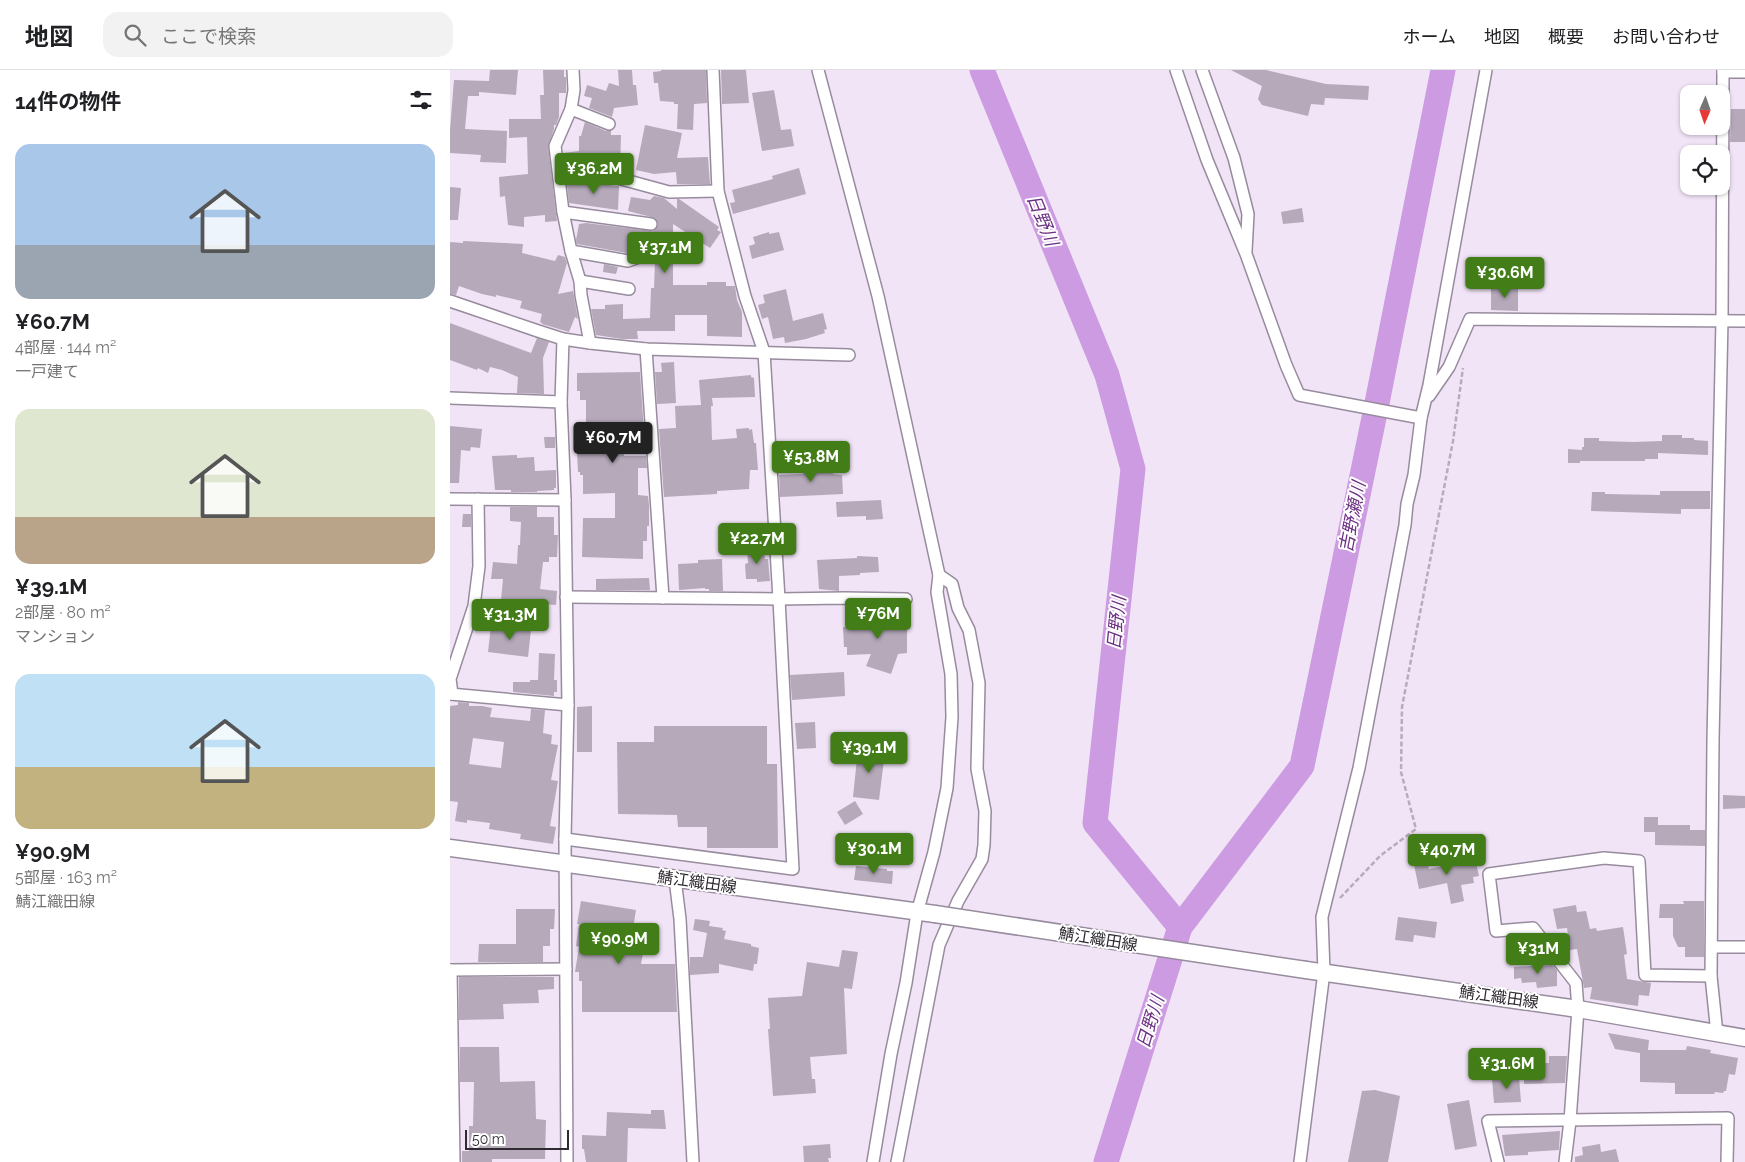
<!DOCTYPE html>
<html lang="ja">
<head>
<meta charset="utf-8">
<style>
  :root { --surface:#fff; --page:#f2f2f2; --text:#202124; --muted:#757577; --line:#e0e0e0; --accent:#427d17 }
  body { margin:0; font-family:Raleway,"Noto Sans JP",sans-serif; background:var(--page); color:var(--text); height:100vh; display:flex; flex-direction:column; font-size:19px; white-space:nowrap }
  * { box-sizing:border-box; margin:0 }
  p { font-size:16px; color:var(--muted) }
  .icon { flex:none; width:28px; height:28px; fill:none; stroke:currentColor; stroke-width:2; stroke-linecap:round; stroke-linejoin:round }
  .map { position:relative; flex:1; overflow:hidden }
  .panel { display:flex; flex-direction:column; background:var(--surface); width:450px }
  .panel>* { flex:none }
  .needle { width:32px; rotate:182deg }
  .tools { position:absolute; left:1230px; top:15px; display:grid; gap:10px }
  .tools a { display:grid; place-items:center; width:50px; height:50px; border-radius:10px; background:var(--surface); box-shadow:0 1px 4px #0004; font-size:25px }
  .scale { position:absolute; left:15px; bottom:12px; width:104px; box-sizing:border-box; padding-left:5px; border:2px solid #302b32; border-top:0; font-size:14px; line-height:18px; white-space:nowrap; color:#302b32; -webkit-text-stroke:4px #fff; paint-order:stroke }
  .price { position:absolute; translate:-50% -42px; padding:0 11px; border-radius:5px; background:var(--accent); color:#fff; font-size:16px; line-height:32px; filter:drop-shadow(0 1px 2px #0008) }
  .price::after { content:''; position:absolute; left:50%; top:30px; width:15px; height:11px; margin-left:-8px; background:inherit; clip-path:polygon(0 0,100% 0,50% 100%) }
  .price.selected { background:#222; color:#fff }
  ul { padding:0; list-style:none }
  li { display:grid; align-content:center; gap:10px; height:265px; padding:0 15px }
  li span { display:grid; place-items:center; height:155px; border-radius:15px; color:#555 }
  li>.icon { margin-inline-start:auto }
  span .icon { width:90px; height:90px; fill:#fffc; stroke-width:1 }
  li b { font-size:21px }
  h2 { display:flex; justify-content:space-between; align-items:center; height:60px; padding:0 15px; font-size:21px }
  header { display:flex; align-items:center; gap:30px; box-sizing:border-box; height:70px; padding:0 25px; background:var(--surface); border-bottom:1px solid var(--line) }
  header strong { font-size:24px }
  nav { display:flex; gap:28px; margin-inline-start:auto; font-size:18px }
  .search { width:350px; height:45px; background:var(--page); display:flex; align-items:center; gap:12px; box-sizing:border-box; padding:0 18px; border-radius:15px; color:var(--muted); font-size:19px }
  main { display:flex; flex:1; min-height:0 }
  .map>svg:first-child { display:block }
  .lines { fill:none; stroke-linecap:round; stroke-linejoin:round }
  .river { stroke:#cd9be1; stroke-width:25 }
  .building { fill:#b5a9ba; fill-rule:evenodd }
  .minor-casing { stroke:#978c9d; stroke-width:14 }
  .secondary-casing { stroke:#978c9d; stroke-width:19 }
  .path { stroke:#b7acbb; stroke-width:2.5; stroke-dasharray:5 2.5; stroke-linecap:butt }
  .minor { stroke:#fff; stroke-width:11 }
  .secondary { stroke:#fff; stroke-width:16 }
  .secondary-bridge-casing { stroke:#978c9d; stroke-width:19; stroke-linecap:butt }
  .secondary-bridge { stroke:#fff; stroke-width:16 }
  .labels { text-anchor:middle; dominant-baseline:central; stroke-width:4; stroke-linejoin:round; paint-order:stroke }
  .street-label { font-size:16px; fill:#302b32; stroke:#fff }
  .water-label { font-size:18px; font-style:italic; fill:#6d3183; stroke:#fff }
</style>
</head>
<body>
<header>
<strong>地図</strong>
<div class="search"><svg class="icon" aria-label="search" viewBox="0 0 24 24"><circle cx="10" cy="10" r="6"/><path d="M15 15l6 6"/></svg>ここで検索</div>
<nav><a>ホーム</a><a>地図</a><a>概要</a><a>お問い合わせ</a></nav>
</header>
<main>
<section class="panel">
<h2>14件の物件<svg class="icon" aria-label="filters" viewBox="0 0 24 24"><path d="M4 7h16M4 17h16"/><circle cx="9" cy="7" r="2"/><circle cx="15" cy="17" r="2"/></svg></h2>
<ul>
<li><span style="background:linear-gradient(#a9c7e8 65%,#9aa5b1 0)"><svg class="icon" aria-label="home" viewBox="0 0 24 24"><path d="M3 11l9-7 9 7M6 9v11h12V9"/></svg></span><div><b>¥60.7M</b><p>4部屋 · 144 m²</p><p>一戸建て</p></div></li>
<li><span style="background:linear-gradient(#dfe7d0 70%,#b9a48a 0)"><svg class="icon" aria-label="home" viewBox="0 0 24 24"><path d="M3 11l9-7 9 7M6 9v11h12V9"/></svg></span><div><b>¥39.1M</b><p>2部屋 · 80 m²</p><p>マンション</p></div></li>
<li><span style="background:linear-gradient(#bfe0f5 60%,#c2b280 0)"><svg class="icon" aria-label="home" viewBox="0 0 24 24"><path d="M3 11l9-7 9 7M6 9v11h12V9"/></svg></span><div><b>¥90.9M</b><p>5部屋 · 163 m²</p><p>鯖江織田線</p></div></li>
</ul>
</section>
<div class="map">
<svg width="1295" height="1092" viewBox="0 0 1295 1092">
  <rect width="100%" height="100%" fill="#f1e4f6"/>
  <g class="lines">
    <!-- river -->
    <g class="river">
      <path d="M 532,0 L 657,305 L 683,399 L 645,753 L 730,857"/>
      <path d="M 656,1092 L 730,857 L 852,696 L 926,338 L 993,0"/>
    </g>
  </g>
  <!-- building -->
  <g class="building">
    <path d="M 40,0 L 68,0 L 66,25 L 29,22 L 29,26 L 18,26 L 15,59 L 57,61 L 56,93 L 30,92 L 31,85 L 0,83 L 0,60 L 4,10 L 39,11 Z"/>
    <path d="M 93,0 L 114,0 L 114,7 L 116,7 L 116,23 L 109,23 L 109,47 L 106,55 L 104,55 L 104,59 L 98,76 L 107,151 L 95,152 L 95,145 L 74,147 L 74,157 L 58,155 L 55,126 L 50,127 L 49,107 L 78,104 L 77,67 L 59,68 L 59,49 L 91,49 L 90,25 L 94,25 Z"/>
    <path d="M 168,0 L 182,0 L 183,15 L 186,15 L 188,35 L 164,38 L 162,47 L 139,38 L 142,28 L 134,26 L 137,15 L 156,21 L 159,13 L 169,16 Z"/>
    <path d="M 211,0 L 256,0 L 257,33 L 244,34 L 243,60 L 227,59 L 228,34 L 224,34 L 224,32 L 210,31 L 208,13 L 204,13 L 203,2 L 211,1 Z"/>
    <path d="M 271,0 L 296,0 L 299,33 L 272,34 Z"/>
    <path d="M 781,0 L 816,0 L 876,14 L 919,16 L 918,30 L 875,28 L 874,35 L 861,34 L 858,46 L 812,35 L 808,29 L 812,16 Z"/>
    <path d="M 324,20 L 331,60 L 341,59 L 344,76 L 312,81 L 302,23 Z"/>
    <path d="M 1281,39 L 1295,39 L 1295,72 L 1280,72 Z"/>
    <path d="M 135,52 L 156,61 L 161,61 L 161,65 L 171,65 L 170,101 L 136,98 L 115,100 L 113,83 L 129,81 L 129,66 L 131,66 Z"/>
    <path d="M 195,55 L 232,63 L 227,88 L 258,87 L 260,114 L 227,114 L 226,102 L 204,104 L 186,100 Z"/>
    <path d="M 349,98 L 356,124 L 283,144 L 280,133 L 285,132 L 282,120 L 323,109 L 322,106 Z"/>
    <path d="M 135,113 L 169,116 L 168,140 L 119,133 L 117,115 Z"/>
    <path d="M 0,117 L 11,118 L 8,150 L 0,150 Z"/>
    <path d="M 204,126 L 214,128 L 227,139 L 227,129 L 229,129 L 269,157 L 267,160 L 271,162 L 260,178 L 223,154 L 223,215 L 257,215 L 257,212 L 276,212 L 276,216 L 285,216 L 287,230 L 292,242 L 292,267 L 257,266 L 257,245 L 225,245 L 225,261 L 187,261 L 188,269 L 172,269 L 146,265 L 141,239 L 155,239 L 155,235 L 173,234 L 173,249 L 200,248 L 201,218 L 204,218 L 205,191 L 202,189 L 210,171 L 207,166 L 199,166 L 192,178 L 177,183 L 127,174 L 126,170 L 129,154 L 136,153 L 203,161 L 208,155 L 205,148 L 178,141 L 181,127 L 200,130 Z"/>
    <path d="M 852,138 L 854,152 L 833,154 L 831,142 Z"/>
    <path d="M 319,162 L 319,164 L 329,162 L 334,180 L 302,189 L 299,176 L 305,174 L 303,167 Z"/>
    <path d="M 13,171 L 73,174 L 72,183 L 105,191 L 108,185 L 115,187 L 117,193 L 108,224 L 123,221 L 128,249 L 125,247 L 119,262 L 92,254 L 92,253 L 90,252 L 92,244 L 70,238 L 72,231 L 46,225 L 46,227 L 32,224 L 9,216 L 6,225 L 0,224 L 0,172 L 13,173 Z"/>
    <path d="M 154,194 L 168,197 L 166,204 L 153,202 Z"/>
    <path d="M 1054,217 L 1065,217 L 1065,219 L 1068,219 L 1068,241 L 1041,240 L 1041,219 L 1053,219 Z"/>
    <path d="M 336,219 L 343,251 L 373,243 L 377,259 L 374,260 L 375,263 L 356,269 L 335,273 L 334,267 L 323,269 L 318,247 L 312,249 L 308,235 L 315,233 L 313,225 Z"/>
    <path d="M 0,253 L 81,283 L 87,268 L 99,272 L 93,288 L 94,324 L 67,323 L 68,307 L 52,300 L 40,297 L 38,303 L 28,298 L 27,300 L 0,290 Z"/>
    <path d="M 224,292 L 226,333 L 207,334 L 205,302 L 212,302 L 211,293 Z"/>
    <path d="M 190,302 L 194,362 L 173,362 L 174,386 L 196,386 L 197,398 L 188,398 L 188,425 L 198,426 L 199,435 L 199,456 L 197,456 L 197,471 L 193,471 L 193,489 L 132,487 L 133,448 L 165,448 L 165,423 L 133,424 L 133,405 L 130,405 L 130,402 L 128,402 L 126,361 L 136,361 L 136,330 L 130,330 L 130,321 L 127,321 L 127,303 Z"/>
    <path d="M 301,305 L 301,307 L 304,308 L 305,327 L 262,328 L 263,336 L 261,336 L 262,370 L 287,368 L 286,359 L 299,358 L 299,360 L 302,359 L 304,373 L 306,373 L 308,400 L 300,400 L 299,419 L 267,421 L 267,424 L 214,427 L 209,359 L 226,358 L 225,336 L 251,335 L 249,310 Z"/>
    <path d="M 0,356 L 32,359 L 30,378 L 21,377 L 20,381 L 11,380 L 9,413 L 0,413 Z"/>
    <path d="M 1212,365 L 1232,365 L 1232,368 L 1244,368 L 1244,370 L 1258,371 L 1258,385 L 1208,383 L 1208,389 L 1195,389 L 1195,391 L 1130,391 L 1130,393 L 1118,393 L 1118,379 L 1132,380 L 1132,377 L 1134,377 L 1134,368 L 1149,368 L 1149,371 L 1183,372 L 1212,371 Z"/>
    <path d="M 94,367 L 105,367 L 105,378 L 95,378 Z"/>
    <path d="M 67,385 L 67,388 L 84,387 L 85,401 L 106,400 L 106,418 L 104,418 L 104,420 L 87,421 L 87,422 L 61,422 L 61,420 L 45,420 L 42,386 Z"/>
    <path d="M 370,396 L 370,398 L 382,398 L 383,404 L 392,405 L 393,424 L 330,427 L 329,405 L 353,404 L 353,398 Z"/>
    <path d="M 1210,421 L 1260,421 L 1260,439 L 1231,439 L 1231,444 L 1141,441 L 1142,422 L 1155,422 L 1155,424 L 1210,425 Z"/>
    <path d="M 431,430 L 433,449 L 416,450 L 416,446 L 387,447 L 386,432 Z"/>
    <path d="M 60,437 L 87,437 L 87,447 L 104,447 L 104,465 L 108,465 L 107,487 L 99,487 L 99,492 L 93,492 L 90,519 L 107,521 L 106,535 L 51,530 L 53,509 L 41,509 L 43,492 L 67,494 L 68,475 L 70,475 L 71,452 L 60,451 Z"/>
    <path d="M 13,444 L 21,444 L 21,457 L 12,457 Z"/>
    <path d="M 314,476 L 315,489 L 318,489 L 320,511 L 307,512 L 307,509 L 296,509 L 295,494 L 298,493 L 297,480 L 301,480 L 300,477 Z"/>
    <path d="M 407,486 L 428,487 L 429,502 L 410,503 L 410,505 L 389,506 L 389,521 L 369,519 L 367,490 L 407,488 Z"/>
    <path d="M 272,489 L 273,521 L 259,521 L 259,519 L 255,519 L 255,518 L 229,520 L 228,494 L 248,493 L 248,490 Z"/>
    <path d="M 199,508 L 200,520 L 146,520 L 146,509 Z"/>
    <path d="M 449,541 L 449,544 L 452,544 L 452,549 L 456,549 L 457,552 L 457,583 L 448,584 L 441,604 L 416,596 L 421,584 L 397,585 L 397,577 L 394,577 L 393,557 L 400,557 L 400,553 L 431,551 L 430,542 Z"/>
    <path d="M 41,556 L 81,560 L 78,587 L 38,582 Z"/>
    <path d="M 89,583 L 105,584 L 104,610 L 107,610 L 107,622 L 104,622 L 104,626 L 63,622 L 63,612 L 80,612 L 80,610 L 88,610 Z"/>
    <path d="M 394,602 L 395,626 L 342,630 L 340,605 Z"/>
    <path d="M 8,632 L 19,633 L 19,636 L 32,636 L 42,638 L 40,647 L 80,651 L 81,639 L 95,640 L 93,663 L 102,665 L 101,674 L 108,675 L 101,710 L 108,711 L 100,756 L 106,757 L 103,774 L 70,769 L 71,764 L 39,759 L 40,753 L 17,750 L 17,753 L 5,751 L 8,732 L 0,731 L 0,636 L 8,635 ZM 23,668 L 54,672 L 51,698 L 19,694 Z"/>
    <path d="M 142,636 L 142,682 L 127,682 L 127,637 Z"/>
    <path d="M 365,652 L 366,678 L 347,679 L 345,653 Z"/>
    <path d="M 204,656 L 317,656 L 317,694 L 327,694 L 328,778 L 257,778 L 257,757 L 228,757 L 227,745 L 168,744 L 167,672 L 204,672 Z"/>
    <path d="M 408,679 L 435,682 L 429,730 L 403,727 Z"/>
    <path d="M 1273,725 L 1295,726 L 1295,738 L 1273,739 Z"/>
    <path d="M 405,731 L 413,744 L 395,755 L 387,742 Z"/>
    <path d="M 1194,747 L 1208,747 L 1208,755 L 1240,755 L 1240,760 L 1255,760 L 1255,776 L 1205,775 L 1205,762 L 1194,762 Z"/>
    <path d="M 976,787 L 979,799 L 1013,792 L 1013,790 L 1025,788 L 1029,806 L 1023,807 L 1024,813 L 1011,815 L 1014,831 L 1001,834 L 997,813 L 969,819 L 963,790 Z"/>
    <path d="M 406,796 L 437,799 L 437,801 L 443,801 L 442,814 L 404,810 Z"/>
    <path d="M 131,831 L 186,840 L 181,871 L 195,873 L 191,894 L 225,894 L 227,942 L 132,942 L 132,911 L 129,911 L 129,902 L 125,902 L 129,877 L 126,876 L 129,854 L 127,854 Z"/>
    <path d="M 1233,831 L 1254,831 L 1254,887 L 1235,887 L 1235,877 L 1228,877 L 1223,866 L 1223,848 L 1209,848 L 1210,834 L 1234,834 Z"/>
    <path d="M 1126,835 L 1127,842 L 1136,841 L 1140,859 L 1146,858 L 1147,861 L 1173,857 L 1177,884 L 1174,885 L 1177,909 L 1201,913 L 1199,926 L 1189,925 L 1188,936 L 1140,929 L 1142,917 L 1134,918 L 1127,879 L 1120,880 L 1117,858 L 1107,859 L 1103,839 Z"/>
    <path d="M 66,839 L 105,839 L 104,859 L 100,859 L 100,876 L 93,876 L 93,892 L 28,892 L 29,874 L 66,874 Z"/>
    <path d="M 948,847 L 987,852 L 985,868 L 964,865 L 963,872 L 945,870 Z"/>
    <path d="M 245,849 L 260,851 L 259,856 L 273,858 L 272,860 L 276,861 L 274,869 L 301,874 L 301,876 L 309,878 L 307,894 L 304,894 L 303,901 L 269,894 L 269,903 L 240,905 L 240,887 L 253,887 L 257,863 L 243,860 Z"/>
    <path d="M 392,880 L 408,882 L 402,919 L 394,918 L 397,984 L 360,987 L 362,1009 L 365,1009 L 366,1023 L 323,1026 L 318,959 L 320,959 L 318,928 L 352,926 L 357,892 L 389,897 Z"/>
    <path d="M 1102,895 L 1107,900 L 1107,916 L 1087,918 L 1086,912 L 1072,913 L 1071,908 L 1064,909 L 1064,897 Z"/>
    <path d="M 9,907 L 104,907 L 104,919 L 88,920 L 89,933 L 53,934 L 54,949 L 9,950 Z"/>
    <path d="M 1158,963 L 1199,970 L 1198,980 L 1236,980 L 1237,976 L 1261,980 L 1260,983 L 1288,988 L 1285,1005 L 1279,1004 L 1276,1021 L 1274,1021 L 1273,1023 L 1265,1022 L 1264,1024 L 1225,1024 L 1225,1013 L 1190,1012 L 1190,983 L 1165,979 Z"/>
    <path d="M 10,977 L 49,977 L 50,1012 L 85,1011 L 86,1049 L 96,1050 L 95,1089 L 42,1089 L 42,1092 L 12,1092 L 12,1081 L 19,1081 L 19,1056 L 23,1056 L 24,1012 L 10,1012 Z"/>
    <path d="M 1099,986 L 1117,986 L 1115,1013 L 1074,1014 L 1074,993 L 1099,993 Z"/>
    <path d="M 1069,1007 L 1071,1032 L 1044,1033 L 1042,1009 Z"/>
    <path d="M 925,1020 L 950,1026 L 938,1092 L 898,1092 L 912,1021 Z"/>
    <path d="M 1019,1030 L 1027,1076 L 1005,1080 L 997,1034 Z"/>
    <path d="M 201,1040 L 214,1040 L 216,1059 L 178,1058 L 177,1092 L 136,1092 L 134,1079 L 132,1079 L 132,1065 L 156,1066 L 157,1042 L 201,1044 Z"/>
    <path d="M 1110,1061 L 1109,1080 L 1078,1082 L 1078,1085 L 1055,1086 L 1052,1065 Z"/>
    <path d="M 380,1074 L 381,1088 L 378,1088 L 379,1092 L 354,1092 L 353,1076 Z"/>
    <path d="M 1150,1074 L 1151,1082 L 1166,1079 L 1169,1092 L 1125,1092 L 1125,1087 L 1133,1085 L 1132,1077 Z"/>
  </g>
  <g class="lines">
    <defs>
      <g id="minor">
        <path d="M 123,0 L 124,20 L 121,39 L 105,76 L 113,142 L 121,181 L 130,211 L 131,225 L 140,273"/>
        <path d="M 368,0 L 428,226 L 489,505 L 487,522 L 501,604 L 502,647 L 497,718 L 484,782 L 467,843 L 456,913 L 441,984 L 423,1092"/>
        <path d="M 726,0 L 757,90 L 796,184 L 836,295 L 849,325 L 971,348"/>
        <path d="M 752,0 L 784,88 L 798,144 L 796,181"/>
        <path d="M 1273,2 L 1295,2"/>
        <path d="M 121,39 L 159,54"/>
        <path d="M 109,108 L 135,105 L 164,107 L 219,122 L 268,121"/>
        <path d="M 113,142 L 201,154"/>
        <path d="M 121,181 L 178,191 L 197,184 L 203,172"/>
        <path d="M 130,211 L 179,219"/>
        <path d="M 0,231 L 88,261 L 113,269 L 140,273 L 196,279 L 399,285"/>
        <path d="M 113,269 L 111,332 L 115,430 L 118,635 L 115,769 L 117,1092"/>
        <path d="M 196,279 L 213,528"/>
        <path d="M 979,326 L 999,297 L 1020,249 L 1295,251"/>
        <path d="M 0,328 L 111,332"/>
        <path d="M 0,429 L 115,430"/>
        <path d="M 116,527 L 329,529 L 394,528 L 456,529"/>
        <path d="M 0,624 L 118,635"/>
        <path d="M 2,624 L 0,609 L 24,536 L 29,496 L 28,429"/>
        <path d="M 115,769 L 343,799 L 329,529 L 314,282 L 295,226 L 268,121 L 263,0"/>
        <path d="M 225,809 L 230,849 L 243,1092"/>
        <path d="M 1262,877 L 1295,877"/>
        <path d="M 0,900 L 116,899"/>
        <path d="M 1,900 L 4,1092"/>
        <path d="M 1267,964 L 1261,906 L 1263,670 L 1272,250 L 1273,0"/>
        <path d="M 447,1092 L 489,875 L 508,831 L 532,789 L 534,775 L 535,741 L 527,699 L 529,613 L 519,560 L 508,538 L 502,514 L 489,505"/>
        <path d="M 850,1092 L 874,902 L 872,847 L 909,698 L 955,455 L 957,434 L 964,405 L 971,348 L 979,315 L 1036,0"/>
        <path d="M 1048,1092 L 1038,1051 L 1278,1048 L 1277,1092"/>
        <path d="M 1115,1092 L 1120,1051 L 1128,939 L 1126,913 L 1083,858 L 1046,861 L 1039,804 L 1154,788 L 1189,791 L 1195,905 L 1261,906"/>
      </g>
      <g id="secondary">
        <path d="M 0,778 L 485,844"/>
        <path d="M 856,900 L 1128,939 L 1295,968"/>
      </g>
    </defs>
    <!-- minor casing -->
    <use href="#minor" class="minor-casing"/>
    <!-- secondary casing -->
    <use href="#secondary" class="secondary-casing"/>
    <!-- path -->
    <path class="path" d="M 890,828 L 930,786 L 966,759 L 951,702 L 952,637 L 1003,371 L 1013,298"/>
    <!-- minor -->
    <use href="#minor" class="minor"/>
    <!-- secondary -->
    <use href="#secondary" class="secondary"/>
    <defs>
      <path id="secondary-bridge" d="M 485,844 L 856,900"/>
    </defs>
    <!-- secondary-bridge casing -->
    <use href="#secondary-bridge" class="secondary-bridge-casing"/>
    <!-- secondary-bridge -->
    <use href="#secondary-bridge" class="secondary-bridge"/>
  </g>
  <g class="labels">
    <!-- street labels -->
    <g class="street-label">
      <text transform="translate(247 812) rotate(8)">鯖江織田線</text>
      <text transform="translate(648 869) rotate(9)">鯖江織田線</text>
      <text transform="translate(1049 927) rotate(8)">鯖江織田線</text>
    </g>
    <!-- water labels -->
    <g class="water-label">
      <text transform="translate(593 150) rotate(68)">日野川</text>
      <text transform="translate(902 447) rotate(-79)">吉野瀬川</text>
      <text transform="translate(666 553) rotate(-84)">日野川</text>
      <text transform="translate(700 952) rotate(-73)">日野川</text>
    </g>
  </g>
</svg>
<div class="tools">
<a><svg class="needle" viewBox="-14 -14 28 28"><path d="M0-13l5 13h-10z" fill="#e53935"/><path d="M0 13l5-13h-10z" fill="#757577"/></svg></a>
<a><svg class="icon" aria-label="locate" viewBox="0 0 24 24"><circle cx="12" cy="12" r="6"/><path d="M12 2v4M12 18v4M2 12h4M18 12h4"/></svg></a>
</div>
<div class="scale">50 m</div>
<b class="price" style="left:144px;top:125px">¥36.2M</b>
<b class="price" style="left:215px;top:204px">¥37.1M</b>
<b class="price" style="left:1055px;top:229px">¥30.6M</b>
<b class="price selected" style="left:163px;top:394px">¥60.7M</b>
<b class="price" style="left:361px;top:413px">¥53.8M</b>
<b class="price" style="left:307px;top:495px">¥22.7M</b>
<b class="price" style="left:428px;top:570px">¥76M</b>
<b class="price" style="left:60px;top:571px">¥31.3M</b>
<b class="price" style="left:419px;top:704px">¥39.1M</b>
<b class="price" style="left:424px;top:805px">¥30.1M</b>
<b class="price" style="left:997px;top:806px">¥40.7M</b>
<b class="price" style="left:169px;top:895px">¥90.9M</b>
<b class="price" style="left:1088px;top:905px">¥31M</b>
<b class="price" style="left:1057px;top:1020px">¥31.6M</b>
</div>
</main>
</body>
</html>
